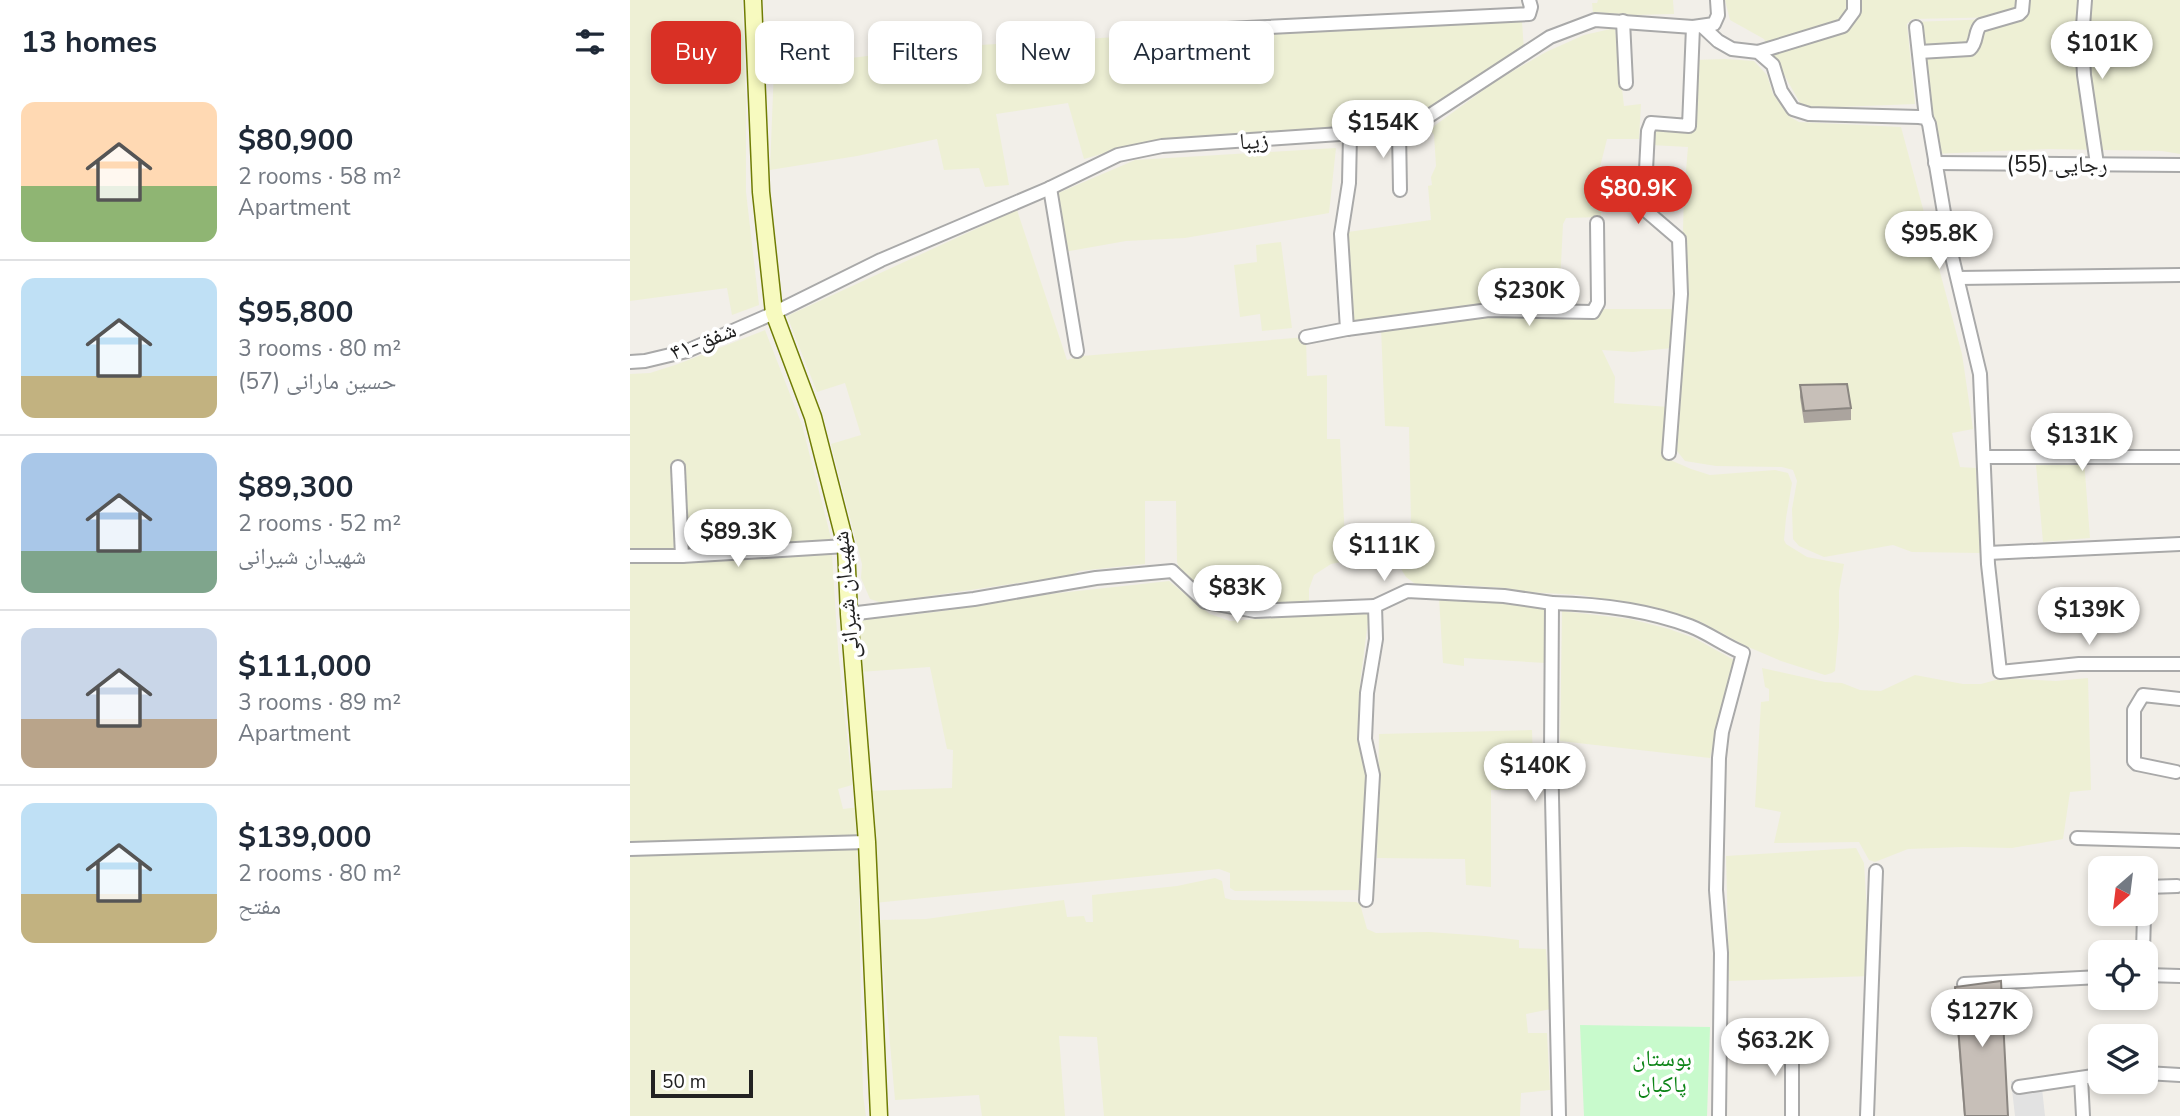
<!DOCTYPE html>
<html lang="en">
<head>
<meta charset="utf-8">
<style>
  :root { --surface:#fff; --page:#f6f6f7; --text:#1f2937; --muted:#747a83; --line:#e0e1e3; --accent:#d93025 }
  body { margin:0; font-family:"Nunito Sans","Noto Naskh Arabic",sans-serif; background:var(--page); color:var(--text); height:100vh; display:flex; flex-direction:column; font-size:26px; white-space:nowrap }
  * { box-sizing:border-box; margin:0 }
  p { font-size:23px; color:var(--muted) }
  .icon { flex:none; width:38px; height:38px; fill:none; stroke:currentColor; stroke-width:2; stroke-linecap:round; stroke-linejoin:round }
  .map { position:relative; flex:1; overflow:hidden }
  .side { display:flex; flex-direction:column; background:var(--surface); width:630px }
  .side>* { flex:none }
  .top-card { position:absolute; left:21px; top:21px; width:665px; height:63px; display:flex; gap:14px }
  .needle { width:46px; rotate:208deg }
  .fabs { position:absolute; left:1458px; top:856px; display:grid; gap:14px }
  .fabs a { display:grid; place-items:center; width:70px; height:70px; border-radius:14px; background:var(--surface); box-shadow:0 4px 10px #0003; font-size:35px }
  .scale { position:absolute; left:21px; bottom:18px; width:102px; box-sizing:border-box; padding-left:7px; border:4px solid #222; border-top:0; font-size:19px; line-height:24px; white-space:nowrap; color:#222; -webkit-text-stroke:5px #fff; paint-order:stroke }
  .price { position:absolute; translate:-50% -60px; padding:0 16px; border-radius:24px; background:#fff; color:#222; font-size:23px; line-height:46px; filter:drop-shadow(0 2px 4px #0008) }
  .price::after { content:''; position:absolute; left:50%; top:42px; width:21px; height:16px; margin-left:-10px; background:inherit; clip-path:polygon(0 0,100% 0,50% 100%) }
  .price.selected { background:var(--accent); color:#fff }
  ul { padding:0; list-style:none }
  li { display:flex; align-items:center; gap:21px; height:175px; padding:0 21px }
  li+li { border-top:2px solid var(--line) }
  li span { display:grid; place-items:center; flex:none; width:196px; height:140px; border-radius:14px; color:#555 }
  li>.icon { margin-inline-start:auto }
  span .icon { width:84px; height:84px; fill:#fffc; stroke-width:1 }
  li b { font-size:30px }
  h2 { display:flex; justify-content:space-between; align-items:center; height:84px; padding:0 21px; font-size:30px }
  .pill { padding:0 24px; border-radius:14px; background:var(--surface); box-shadow:0 4px 10px #0003; font-size:24px; line-height:63px }
  .pill.selected { background:var(--accent); color:#fff }
  main { display:flex; flex:1; min-height:0 }
  .map>svg:first-child { display:block }
  .farmland { fill:#eef0d5 }
  .park { fill:#c8facc }
  .parking { fill:#e2e2e2 }
  .lines { fill:none; stroke-linecap:round; stroke-linejoin:round }
  .street-casing { stroke:#a9a9a9; stroke-width:16 }
  .secondary-casing { stroke:#707d05; stroke-width:19 }
  .street { stroke:#fff; stroke-width:12 }
  .secondary { stroke:#f7fabf; stroke-width:16 }
  .wall { fill:#aba49e }
  .building { fill:#c7bfb8; stroke:#8b8681; stroke-width:2 }
  .labels { text-anchor:middle; dominant-baseline:central; stroke-width:7; stroke-linejoin:round; paint-order:stroke }
  .street-label { font-size:23px; fill:#222; stroke:#fff }
  .park-label { font-size:23px; fill:#0c8416; stroke:#fff }
</style>
</head>
<body>
<main>
<section class="side">
<h2>13 homes<svg class="icon" aria-label="filters" viewBox="0 0 24 24"><path d="M4 7h16M4 17h16"/><circle cx="9" cy="7" r="2"/><circle cx="15" cy="17" r="2"/></svg></h2>
<ul>
<li><span style="background:linear-gradient(#ffd9b3 60%,#8fb573 0)"><svg class="icon" aria-label="home" viewBox="0 0 24 24"><path d="M3 11l9-7 9 7M6 9v11h12V9"/></svg></span><div><b>$80,900</b><p>2 rooms · 58 m²</p><p>Apartment</p></div></li>
<li><span style="background:linear-gradient(#bfe0f5 70%,#c2b280 0)"><svg class="icon" aria-label="home" viewBox="0 0 24 24"><path d="M3 11l9-7 9 7M6 9v11h12V9"/></svg></span><div><b>$95,800</b><p>3 rooms · 80 m²</p><p>حسین مارانی (57)</p></div></li>
<li><span style="background:linear-gradient(#a9c7e8 70%,#7fa58c 0)"><svg class="icon" aria-label="home" viewBox="0 0 24 24"><path d="M3 11l9-7 9 7M6 9v11h12V9"/></svg></span><div><b>$89,300</b><p>2 rooms · 52 m²</p><p>شهیدان شیرانی</p></div></li>
<li><span style="background:linear-gradient(#c9d6e8 65%,#b9a48a 0)"><svg class="icon" aria-label="home" viewBox="0 0 24 24"><path d="M3 11l9-7 9 7M6 9v11h12V9"/></svg></span><div><b>$111,000</b><p>3 rooms · 89 m²</p><p>Apartment</p></div></li>
<li><span style="background:linear-gradient(#bfe0f5 65%,#c2b280 0)"><svg class="icon" aria-label="home" viewBox="0 0 24 24"><path d="M3 11l9-7 9 7M6 9v11h12V9"/></svg></span><div><b>$139,000</b><p>2 rooms · 80 m²</p><p>مفتح</p></div></li>
</ul>
</section>
<div class="map">
<svg width="1550" height="1116" viewBox="0 0 1550 1116">
  <rect width="100%" height="100%" fill="#f2efe9"/>
  <!-- farmland -->
  <g class="farmland">
    <path d="M 0,0 L 112,0 L 116,104 L 116,192 L 129,305 L 102,315 L 97,288 L 0,301 Z"/>
    <path d="M 968,0 L 1043,0 L 1044,14 L 1004,15 L 963,12 L 962,3 L 967,3 Z"/>
    <path d="M 1095,0 L 1388,0 L 1389,11 L 1374,17 L 1282,19 L 1277,24 L 1285,104 L 1184,108 L 1170,103 L 1134,39 L 1100,20 Z"/>
    <path d="M 1394,0 L 1550,0 L 1550,154 L 1532,151 L 1418,149 L 1303,154 L 1289,100 L 1282,22 L 1390,18 Z"/>
    <path d="M 891,8 L 894,50 L 808,103 L 761,126 L 532,140 L 496,147 L 454,159 L 438,103 L 366,114 L 379,185 L 355,187 L 349,168 L 314,170 L 307,139 L 227,156 L 140,170 L 144,68 L 299,48 L 589,31 Z"/>
    <path d="M 985,28 L 994,106 L 1011,104 L 1009,139 L 977,139 L 970,167 L 971,217 L 936,218 L 933,224 L 930,284 L 933,309 L 1042,309 L 1042,348 L 1003,352 L 972,350 L 985,377 L 984,403 L 1039,407 L 1038,459 L 1061,469 L 1080,475 L 1145,470 L 1158,473 L 1162,483 L 1156,518 L 1154,540 L 1156,544 L 1177,557 L 1214,564 L 1209,591 L 1209,627 L 1205,671 L 1202,673 L 1195,675 L 1151,661 L 1116,646 L 1069,621 L 1013,606 L 950,595 L 897,592 L 876,588 L 831,585 L 788,586 L 776,577 L 763,556 L 781,523 L 779,427 L 755,426 L 751,328 L 720,330 L 711,233 L 801,220 L 798,186 L 802,185 L 801,177 L 806,166 L 804,135 L 800,129 L 866,81 L 916,52 L 954,35 Z"/>
    <path d="M 1095,59 L 1124,61 L 1137,75 L 1143,94 L 1160,117 L 1169,122 L 1271,127 L 1332,354 L 1343,429 L 1322,433 L 1330,467 L 1346,468 L 1351,553 L 1282,552 L 1263,545 L 1194,557 L 1169,546 L 1163,539 L 1162,509 L 1167,481 L 1163,470 L 1152,467 L 1086,466 L 1055,461 L 1047,451 L 1054,194 L 1058,147 L 1021,145 L 1023,126 L 1056,128 L 1064,60 Z"/>
    <path d="M 706,148 L 699,213 L 555,238 L 496,241 L 434,252 L 426,194 L 505,160 Z"/>
    <path d="M 387,210 L 437,360 L 452,356 L 676,337 L 677,376 L 697,375 L 697,439 L 710,439 L 716,561 L 701,564 L 684,575 L 679,589 L 679,602 L 624,605 L 584,600 L 576,596 L 550,571 L 547,562 L 546,501 L 515,501 L 515,564 L 449,571 L 442,575 L 252,603 L 240,599 L 231,578 L 232,564 L 201,444 L 231,435 L 215,383 L 187,392 L 157,316 Z"/>
    <path d="M 651,242 L 662,328 L 632,331 L 630,314 L 610,317 L 604,265 L 627,262 L 626,245 Z"/>
    <path d="M 135,330 L 172,425 L 201,538 L 208,649 L 222,785 L 208,789 L 213,809 L 229,807 L 232,835 L 0,843 L 0,374 L 20,373 L 48,364 Z"/>
    <path d="M 1454,460 L 1460,538 L 1413,542 L 1406,465 Z"/>
    <path d="M 539,581 L 580,614 L 600,621 L 684,615 L 739,614 L 730,683 L 730,735 L 736,773 L 731,890 L 605,891 L 600,888 L 600,873 L 589,869 L 244,903 L 237,791 L 322,788 L 323,750 L 317,749 L 300,667 L 229,672 L 225,618 L 254,618 L 313,611 L 393,597 Z"/>
    <path d="M 809,598 L 915,606 L 916,663 L 834,658 L 834,666 L 813,663 Z"/>
    <path d="M 932,611 L 1000,619 L 1039,629 L 1064,638 L 1104,660 L 1080,758 L 930,741 Z"/>
    <path d="M 1132,668 L 1195,682 L 1212,683 L 1230,690 L 1251,691 L 1285,675 L 1333,684 L 1351,684 L 1373,678 L 1426,681 L 1458,678 L 1461,790 L 1440,792 L 1433,839 L 1382,848 L 1333,847 L 1278,849 L 1245,862 L 1239,860 L 1229,842 L 1144,843 L 1151,812 L 1125,807 L 1131,702 L 1139,701 L 1139,689 L 1135,687 Z"/>
    <path d="M 902,730 L 903,762 L 889,761 L 889,769 L 881,769 L 881,790 L 861,790 L 861,887 L 836,885 L 835,859 L 747,858 L 749,734 Z"/>
    <path d="M 228,840 L 233,1095 L 236,1116 L 0,1116 L 0,851 Z"/>
    <path d="M 1226,848 L 1234,863 L 1241,976 L 1099,981 L 1096,856 Z"/>
    <path d="M 585,878 L 592,881 L 595,898 L 602,900 L 726,902 L 730,904 L 737,929 L 746,933 L 799,932 L 855,936 L 889,940 L 889,948 L 916,949 L 921,1009 L 896,1014 L 898,1033 L 917,1033 L 920,1090 L 891,1093 L 890,1116 L 474,1116 L 467,1037 L 429,1036 L 435,1116 L 352,1116 L 349,1095 L 265,1100 L 249,920 L 296,919 L 434,900 L 437,917 L 454,916 L 456,922 L 463,922 L 462,895 L 547,886 Z"/>
  </g>
  <!-- park -->
  <path class="park" d="M 950,1025 L 1080,1027 L 1077,1116 L 954,1116 Z"/>
  <!-- parking -->
  <path class="parking" d="M 1411,1079 L 1415,1116 L 1385,1116 L 1381,1081 Z"/>
  <g class="lines">
    <defs>
      <g id="street">
        <path d="M 1455,0 L 1452,39 L 1454,75 L 1467,164"/>
        <path d="M 993,21 L 996,83"/>
        <path d="M 1072,26 L 1088,41 L 1102,49 L 1128,52 L 1143,65 L 1151,91 L 1163,109 L 1179,114 L 1289,117 L 1296,118 L 1299,124 L 1320,248 L 1350,374 L 1358,564 L 1370,672 L 1449,664 L 1550,664"/>
        <path d="M 1286,27 L 1296,118"/>
        <path d="M 537,32 L 899,14 L 901,7 L 899,0"/>
        <path d="M 1128,52 L 1213,26 L 1224,11 L 1224,0"/>
        <path d="M 1289,52 L 1340,49 C 1348,42 1344,31 1351,25 L 1389,14 L 1392,11 L 1393,0"/>
        <path d="M 769,130 L 770,190"/>
        <path d="M 1305,163 L 1550,165"/>
        <path d="M 420,188 L 447,351"/>
        <path d="M 1328,278 L 1550,275"/>
        <path d="M 717,329 L 859,310 L 963,312 L 968,303 L 967,223"/>
        <path d="M 676,337 L 717,329 L 711,234 L 719,183 L 720,135"/>
        <path d="M 0,362 L 15,361 L 57,351 L 144,313 L 251,260 L 420,188 L 488,155 L 532,146 L 769,130 L 799,116 L 920,37 L 965,20 L 1063,27 L 1084,24 L 1088,15 L 1087,0"/>
        <path d="M 1039,453 L 1051,294 L 1049,239 L 1014,209 L 1018,131 L 1021,123 L 1059,126 L 1063,27"/>
        <path d="M 1354,457 L 1550,457"/>
        <path d="M 48,467 L 52,556"/>
        <path d="M 1358,553 L 1550,544"/>
        <path d="M 0,556 L 52,556 L 216,546"/>
        <path d="M 922,603 C 969,604 1015,609 1060,626 C 1078,633 1094,645 1113,653 L 1092,732 L 1089,758 L 1086,890 L 1091,953 L 1089,1116"/>
        <path d="M 745,606 L 777,591 L 874,596 L 922,603 L 921,752 L 929,1116"/>
        <path d="M 219,614 L 344,599 L 466,578 L 542,571 L 575,602 L 625,611 L 745,606 L 746,639 L 737,693 L 735,739 L 743,775 L 736,900"/>
        <path d="M 1546,772 L 1507,764 L 1504,761 L 1504,710 L 1513,695 L 1550,699"/>
        <path d="M 1447,838 L 1550,841"/>
        <path d="M 0,849 L 237,842"/>
        <path d="M 1516,887 L 1547,886"/>
        <path d="M 1513,952 L 1514,914"/>
        <path d="M 1516,975 L 1550,976"/>
        <path d="M 1334,984 L 1470,977"/>
        <path d="M 1162,1040 L 1162,1116"/>
        <path d="M 1516,1073 L 1550,1075"/>
        <path d="M 1451,1078 L 1453,1116"/>
        <path d="M 1389,1087 L 1470,1075"/>
        <path d="M 1237,1116 L 1246,871"/>
      </g>
      <path id="secondary" d="M 123,0 L 131,192 L 144,313 L 183,417 L 216,546 L 219,614 L 237,842 L 249,1116"/>
    </defs>
    <!-- street casing -->
    <use href="#street" class="street-casing"/>
    <!-- secondary casing -->
    <use href="#secondary" class="secondary-casing"/>
    <!-- street -->
    <use href="#street" class="street"/>
    <!-- secondary -->
    <use href="#secondary" class="secondary"/>
  </g>
  <!-- wall -->
  <g class="wall">
    <path d="M 1170,385 L 1221,408 L 1221,420 L 1174,423 L 1170,397 Z"/>
    <path d="M 1325,987 L 1378,1116 L 1334,1116 L 1325,1003 Z"/>
  </g>
  <!-- building -->
  <g class="building">
    <path d="M 1217,384 L 1221,408 L 1174,411 L 1170,385 Z"/>
    <path d="M 1371,981 L 1378,1116 L 1335,1116 L 1325,987 Z"/>
  </g>
  <g class="labels">
    <!-- street labels -->
    <g class="street-label">
      <text transform="translate(624 141) rotate(-3)">زیبا</text>
      <text x="1427" y="164">رجایی (55)</text>
      <text transform="translate(73 341) rotate(-21)">شفق-۴۱</text>
      <text transform="translate(216 595) rotate(-95)">شهیدان شیرانی</text>
    </g>
    <!-- park labels -->
    <g class="park-label">
      <text x="1032" y="1058">بوستان<tspan x="1032" dy="26">پاکبان</tspan></text>
    </g>
  </g>
</svg>
<div class="fabs">
<a><svg class="needle" viewBox="-14 -14 28 28"><path d="M0-13l5 13h-10z" fill="#e53935"/><path d="M0 13l5-13h-10z" fill="#747a83"/></svg></a>
<a><svg class="icon" aria-label="locate" viewBox="0 0 24 24"><circle cx="12" cy="12" r="6"/><path d="M12 2v4M12 18v4M2 12h4M18 12h4"/></svg></a>
<a><svg class="icon" aria-label="layers" viewBox="0 0 24 24"><path d="M12 4l9 5-9 5-9-5zM3 14l9 5 9-5"/></svg></a>
</div>
<div class="scale">50 m</div>
<b class="price" style="left:1472px;top:81px">$101K</b>
<b class="price" style="left:753px;top:160px">$154K</b>
<b class="price selected" style="left:1008px;top:226px">$80.9K</b>
<b class="price" style="left:1309px;top:271px">$95.8K</b>
<b class="price" style="left:899px;top:328px">$230K</b>
<b class="price" style="left:1452px;top:473px">$131K</b>
<b class="price" style="left:108px;top:569px">$89.3K</b>
<b class="price" style="left:754px;top:583px">$111K</b>
<b class="price" style="left:607px;top:625px">$83K</b>
<b class="price" style="left:1459px;top:647px">$139K</b>
<b class="price" style="left:905px;top:803px">$140K</b>
<b class="price" style="left:1352px;top:1049px">$127K</b>
<b class="price" style="left:1145px;top:1078px">$63.2K</b>
<div class="top-card">
<a class="pill selected">Buy</a>
<a class="pill">Rent</a>
<a class="pill">Filters</a>
<a class="pill">New</a>
<a class="pill">Apartment</a>
</div>
</div>
</main>
</body>
</html>
